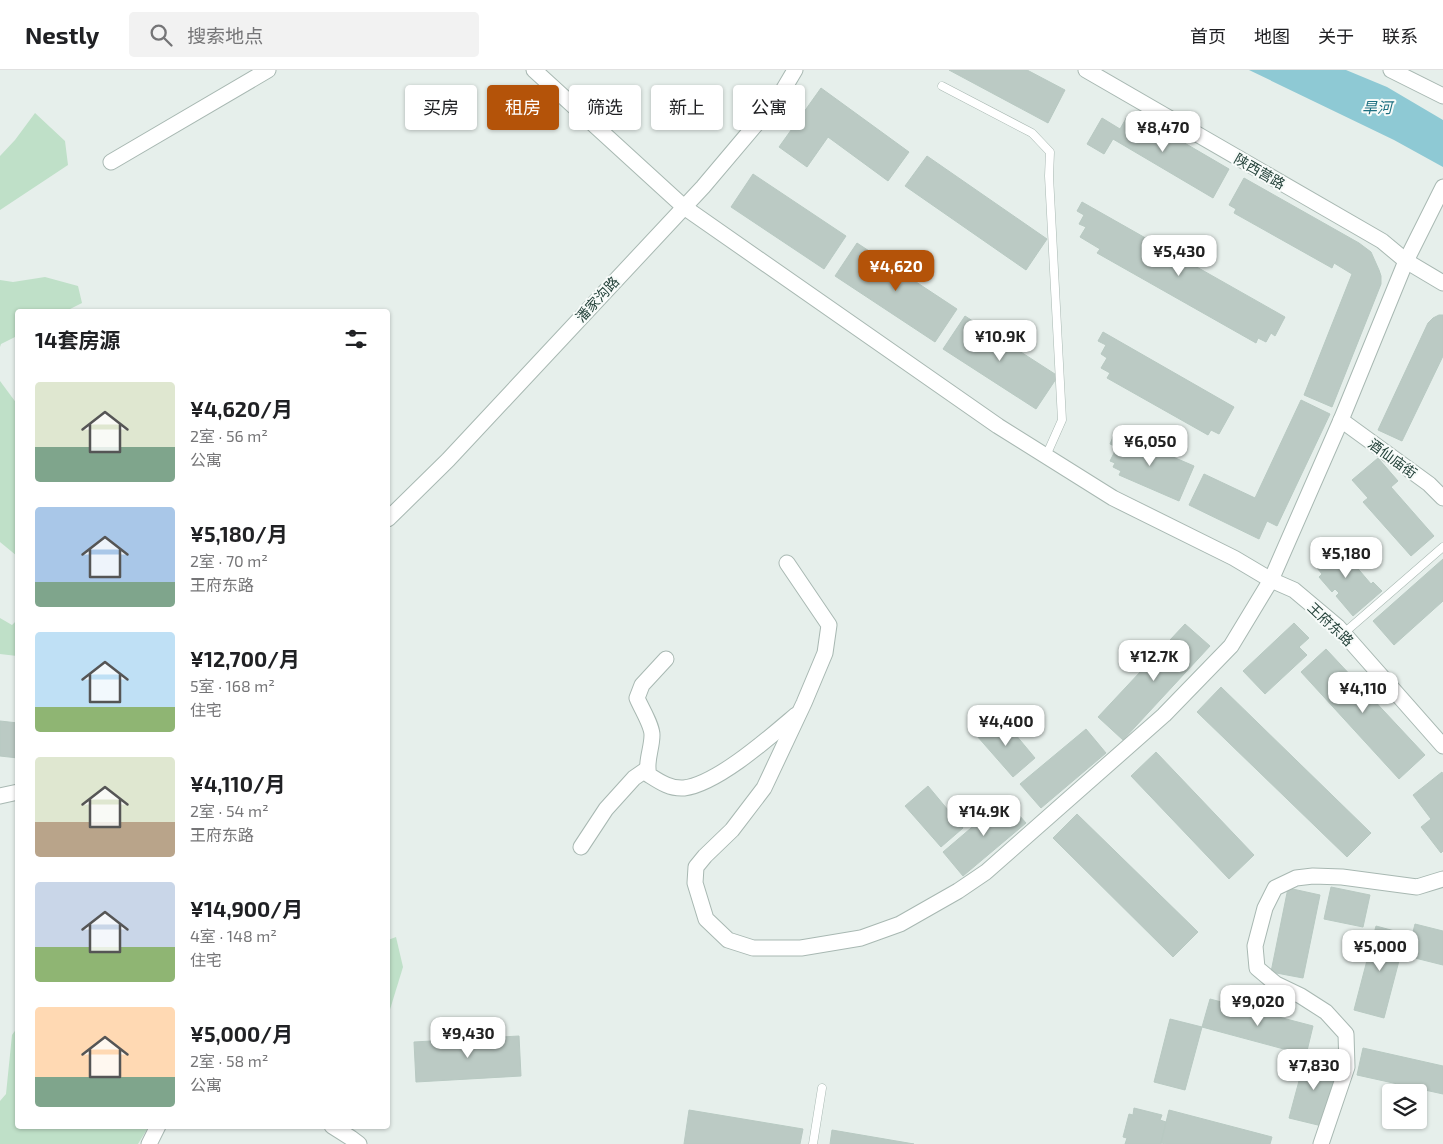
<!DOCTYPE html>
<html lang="zh">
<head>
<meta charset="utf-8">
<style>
  :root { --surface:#fff; --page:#f2f2f2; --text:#202124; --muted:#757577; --line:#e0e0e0; --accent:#b45309 }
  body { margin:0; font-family:"Exo 2","Noto Sans SC",sans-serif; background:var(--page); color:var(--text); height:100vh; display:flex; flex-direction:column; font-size:19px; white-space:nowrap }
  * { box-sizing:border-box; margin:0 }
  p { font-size:16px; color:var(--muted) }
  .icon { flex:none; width:28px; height:28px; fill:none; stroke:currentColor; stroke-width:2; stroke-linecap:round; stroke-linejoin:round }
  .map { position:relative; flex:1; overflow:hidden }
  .details { position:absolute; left:15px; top:239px; width:375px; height:820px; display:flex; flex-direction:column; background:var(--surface); border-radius:5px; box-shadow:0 1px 4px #0004 }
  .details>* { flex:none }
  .banner { position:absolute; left:405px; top:15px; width:475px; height:45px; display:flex; gap:10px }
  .controls { position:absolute; left:1382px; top:1014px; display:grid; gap:10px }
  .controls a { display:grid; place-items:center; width:45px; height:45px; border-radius:5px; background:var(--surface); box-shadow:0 1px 4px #0004; font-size:25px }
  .price { position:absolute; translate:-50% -42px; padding:0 11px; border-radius:10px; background:#fff; color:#222; font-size:16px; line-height:32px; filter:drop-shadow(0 1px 2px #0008) }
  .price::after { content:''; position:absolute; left:50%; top:30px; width:15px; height:11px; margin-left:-8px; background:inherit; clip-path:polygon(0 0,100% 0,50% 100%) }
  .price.current { background:var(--accent); color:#fff }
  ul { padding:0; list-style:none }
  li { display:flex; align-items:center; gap:15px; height:125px; padding:0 20px }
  li span { display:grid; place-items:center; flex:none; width:140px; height:100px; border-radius:5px; color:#555 }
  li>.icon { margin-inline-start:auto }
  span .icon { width:60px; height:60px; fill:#fffc; stroke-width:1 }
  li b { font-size:21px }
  h2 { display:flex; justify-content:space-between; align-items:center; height:60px; padding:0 20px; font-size:21px }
  .pill { padding:0 18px; border-radius:5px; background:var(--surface); box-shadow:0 1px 4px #0004; font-size:18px; line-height:45px }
  .pill.current { background:var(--accent); color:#fff }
  header { display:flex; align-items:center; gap:30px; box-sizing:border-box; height:70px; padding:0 25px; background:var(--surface); border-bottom:1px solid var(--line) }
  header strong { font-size:24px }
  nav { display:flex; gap:28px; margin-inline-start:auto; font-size:18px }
  .search { width:350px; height:45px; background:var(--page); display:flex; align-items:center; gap:12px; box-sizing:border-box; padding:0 18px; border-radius:5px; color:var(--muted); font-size:19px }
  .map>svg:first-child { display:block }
  .green { fill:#bfe0c8 }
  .water { fill:#8ec9d4 }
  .building { fill:#bbcac4; stroke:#b8c9c2 }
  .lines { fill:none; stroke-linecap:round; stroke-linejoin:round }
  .service-casing { stroke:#a8b8b2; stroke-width:9 }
  .minor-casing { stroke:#a8b8b2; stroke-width:17 }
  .tertiary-casing { stroke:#a8b8b2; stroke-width:17 }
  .service { stroke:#fff; stroke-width:8 }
  .minor { stroke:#fff; stroke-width:15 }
  .tertiary { stroke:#fff; stroke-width:15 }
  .labels { text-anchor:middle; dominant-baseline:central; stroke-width:4; stroke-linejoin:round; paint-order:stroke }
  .street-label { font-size:14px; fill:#24423a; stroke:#f7fbf9 }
  .water-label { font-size:15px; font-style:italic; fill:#1c6f80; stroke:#f7fbf9 }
</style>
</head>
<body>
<header>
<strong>Nestly</strong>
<div class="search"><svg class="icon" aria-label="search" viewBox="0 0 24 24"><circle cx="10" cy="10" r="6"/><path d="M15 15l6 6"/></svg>搜索地点</div>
<nav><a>首页</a><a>地图</a><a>关于</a><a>联系</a></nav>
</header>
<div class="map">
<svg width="1443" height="1074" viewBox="0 0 1443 1074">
  <rect width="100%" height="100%" fill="#e6efeb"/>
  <!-- green -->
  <g class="green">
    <path d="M 35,43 L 65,71 L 68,95 L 0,140 L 0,86 L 15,70 Z"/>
    <path d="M 45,207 L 78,216 L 82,233 L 66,241 L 18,241 L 17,266 L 1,274 L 0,277 L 0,210 L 13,212 Z"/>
    <path d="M 0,311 L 17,334 L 17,486 L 0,472 Z"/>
    <path d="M 0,548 L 12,555 L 17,550 L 17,586 L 0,584 Z"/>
    <path d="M 396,867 L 403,897 L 388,946 L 388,870 Z"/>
    <path d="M 17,958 L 18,1056 L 149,1056 L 138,1074 L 0,1074 L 0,1031 L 6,1024 L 12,965 Z"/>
  </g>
  <!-- water -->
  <path class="water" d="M 1249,0 L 1346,0 L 1387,17 L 1443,50 L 1443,97 L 1394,70 Z"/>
  <!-- building -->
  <g class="building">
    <path d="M 949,0 L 1027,0 L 1065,20 L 1048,53 Z"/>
    <path d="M 821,18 L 909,82 L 888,111 L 828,67 L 807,97 L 779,77 Z"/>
    <path d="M 1128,45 L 1150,58 L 1152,54 L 1229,99 L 1213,128 L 1113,69 L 1104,84 L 1087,74 L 1102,48 L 1120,59 Z"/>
    <path d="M 927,86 L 1047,169 L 1026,200 L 905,116 Z"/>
    <path d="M 753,104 L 846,166 L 824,199 L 731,137 Z"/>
    <path d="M 1244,108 L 1359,173 L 1371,182 L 1379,200 L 1381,206 L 1381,214 L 1332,337 L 1304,325 L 1352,204 L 1334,193 L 1332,198 L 1234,143 L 1236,139 L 1229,135 Z"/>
    <path d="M 1082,132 L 1285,247 L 1275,266 L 1271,263 L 1266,272 L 1258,268 L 1256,273 L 1097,183 L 1100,179 L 1080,167 L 1086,157 L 1079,154 L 1084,145 L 1077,141 Z"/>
    <path d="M 857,173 L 957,239 L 935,272 L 835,206 Z"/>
    <path d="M 1439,245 L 1443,245 L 1443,286 L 1402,371 L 1378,360 L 1428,253 L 1433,248 Z"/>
    <path d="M 965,246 L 1058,306 L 1036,339 L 943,279 Z"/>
    <path d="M 1103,262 L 1234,337 L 1219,364 L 1211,360 L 1208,365 L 1107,308 L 1110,303 L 1101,298 L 1107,288 L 1101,284 L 1106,275 L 1098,271 Z"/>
    <path d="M 1301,330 L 1330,344 L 1277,456 L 1267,451 L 1259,469 L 1189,435 L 1204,404 L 1255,428 Z"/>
    <path d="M 1115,362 L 1194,396 L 1179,431 L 1119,405 L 1121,401 L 1113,397 L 1115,393 L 1110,391 L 1117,377 L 1110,374 Z"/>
    <path d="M 1378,388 L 1398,411 L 1391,417 L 1434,466 L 1411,486 L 1363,432 L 1368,428 L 1352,410 Z"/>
    <path d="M 1338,471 L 1350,485 L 1348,487 L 1371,514 L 1373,512 L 1382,521 L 1353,546 L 1336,526 L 1339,523 L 1335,519 L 1332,522 L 1319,507 L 1322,504 L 1313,493 Z"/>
    <path d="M 1443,489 L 1443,531 L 1394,575 L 1373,551 Z"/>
    <path d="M 1294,553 L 1309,568 L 1299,577 L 1307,585 L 1265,624 L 1243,601 Z"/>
    <path d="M 1185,554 L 1210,576 L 1123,670 L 1098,647 Z"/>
    <path d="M 1326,579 L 1425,685 L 1399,709 L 1301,602 Z"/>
    <path d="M 1221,617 L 1371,763 L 1347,787 L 1197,642 Z"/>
    <path d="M 1000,646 L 1035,688 L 1013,707 L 977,666 Z"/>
    <path d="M 0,651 L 18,653 L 18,688 L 0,686 Z"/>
    <path d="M 1086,659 L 1106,683 L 1041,738 L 1020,714 Z"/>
    <path d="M 1156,682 L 1254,785 L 1229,809 L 1131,706 Z"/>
    <path d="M 1442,702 L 1443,704 L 1443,781 L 1441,783 L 1421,757 L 1431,749 L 1413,725 Z"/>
    <path d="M 928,716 L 963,758 L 941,777 L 905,736 Z"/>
    <path d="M 1005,729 L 1026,753 L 963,806 L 943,782 Z"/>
    <path d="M 1077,744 L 1198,862 L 1173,887 L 1053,768 Z"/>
    <path d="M 1331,817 L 1370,825 L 1363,857 L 1324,849 Z"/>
    <path d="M 1288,818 L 1320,825 L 1303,908 L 1271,902 Z"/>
    <path d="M 1415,854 L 1443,861 L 1443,895 L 1407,886 Z"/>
    <path d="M 1376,856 L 1406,864 L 1384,948 L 1354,940 Z"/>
    <path d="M 1210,929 L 1313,956 L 1306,985 L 1202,957 Z"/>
    <path d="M 1170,949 L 1202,957 L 1185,1020 L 1154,1012 Z"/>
    <path d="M 519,966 L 521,1006 L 416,1012 L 414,972 Z"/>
    <path d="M 1363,978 L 1443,996 L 1443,1024 L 1357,1005 Z"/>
    <path d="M 1306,985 L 1338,993 L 1322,1056 L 1289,1048 Z"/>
    <path d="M 1134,1038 L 1162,1045 L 1160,1050 L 1166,1052 L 1161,1074 L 1125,1074 L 1127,1068 L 1123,1067 L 1129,1044 L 1133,1045 Z"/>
    <path d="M 689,1040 L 803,1059 L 800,1074 L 684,1074 Z"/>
    <path d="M 1169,1040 L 1272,1067 L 1270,1074 L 1166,1074 L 1161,1073 Z"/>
    <path d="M 832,1060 L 914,1074 L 830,1074 Z"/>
  </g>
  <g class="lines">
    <defs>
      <g id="service">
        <path d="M 942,16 L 1032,63 L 1050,82 L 1049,106 L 1062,350 L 1046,386"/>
        <path d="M 1344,563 L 1443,477"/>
        <path d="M 813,1074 L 822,1018"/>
      </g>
      <g id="minor">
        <path d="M 534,0 L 684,137 L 998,356 L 1113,428 L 1234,488 L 1271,510 L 1294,520 L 1338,557 L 1443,676"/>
        <path d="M 1086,0 L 1382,171 L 1406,191 L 1443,213"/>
        <path d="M 1391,0 L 1443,26"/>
        <path d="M 111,92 L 268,0"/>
        <path d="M 1341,350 L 1429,414 L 1443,428"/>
        <path d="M 787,493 L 829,555 L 825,583 L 804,633 L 764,718 L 732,760 L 705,786 L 696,797 L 695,813 L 706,849 L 728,870 L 753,878 L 801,878 L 861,868 L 900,854 L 958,821 L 986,802 L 1164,645 L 1231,576 L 1271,510 L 1341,350 L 1406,191 L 1443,117"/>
        <path d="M 666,589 L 642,615 L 637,628 C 641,638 652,655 652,665 C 652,679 645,692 649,705 C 660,712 670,719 684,718 C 717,714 770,667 796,645"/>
        <path d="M 581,777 L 606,739 L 634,708 L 647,699"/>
        <path d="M 332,1056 L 351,1068 L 359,1074"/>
        <path d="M 149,1074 L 158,1056"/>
        <path d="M 1321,1074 L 1347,997 L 1346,964 L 1326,942 L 1301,926 L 1276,914 L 1257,898 L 1255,876 L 1265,838 L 1275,818 L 1296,808 L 1313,806 L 1342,807 L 1417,817 L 1443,809"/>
      </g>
      <g id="tertiary">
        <path d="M 388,449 L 448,390 L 703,117 L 779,27 L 795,0"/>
        <path d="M 0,726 L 18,722"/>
      </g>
    </defs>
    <!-- service casing -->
    <use href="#service" class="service-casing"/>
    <!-- minor casing -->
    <use href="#minor" class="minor-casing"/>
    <!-- tertiary casing -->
    <use href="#tertiary" class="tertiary-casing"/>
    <!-- service -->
    <use href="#service" class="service"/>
    <!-- minor -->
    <use href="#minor" class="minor"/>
    <!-- tertiary -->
    <use href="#tertiary" class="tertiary"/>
  </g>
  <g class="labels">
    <!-- street labels -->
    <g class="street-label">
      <text transform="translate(1260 101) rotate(30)">陕西营路</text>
      <text transform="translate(597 229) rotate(-47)">潘家沟路</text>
      <text transform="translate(1393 388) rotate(36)">酒仙庙街</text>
      <text transform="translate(1331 554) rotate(43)">王府东路</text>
    </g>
    <!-- water labels -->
    <g class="water-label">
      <text x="1377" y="37">旱河</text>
    </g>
  </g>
</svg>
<div class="controls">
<a><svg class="icon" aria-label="layers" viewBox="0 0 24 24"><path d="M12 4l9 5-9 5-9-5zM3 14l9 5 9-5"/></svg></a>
</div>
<b class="price" style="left:1163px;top:83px">¥8,470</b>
<b class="price" style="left:1179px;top:207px">¥5,430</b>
<b class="price current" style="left:896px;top:222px">¥4,620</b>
<b class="price" style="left:1000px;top:292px">¥10.9K</b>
<b class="price" style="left:1150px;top:397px">¥6,050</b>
<b class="price" style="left:1346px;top:509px">¥5,180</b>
<b class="price" style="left:1154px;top:612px">¥12.7K</b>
<b class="price" style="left:1363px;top:644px">¥4,110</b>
<b class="price" style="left:1006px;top:677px">¥4,400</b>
<b class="price" style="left:984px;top:767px">¥14.9K</b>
<b class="price" style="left:1380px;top:902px">¥5,000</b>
<b class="price" style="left:1258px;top:957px">¥9,020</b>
<b class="price" style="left:468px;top:989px">¥9,430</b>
<b class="price" style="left:1314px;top:1021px">¥7,830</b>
<div class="banner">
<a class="pill">买房</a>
<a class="pill current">租房</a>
<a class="pill">筛选</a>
<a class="pill">新上</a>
<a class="pill">公寓</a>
</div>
<section class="details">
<h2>14套房源<svg class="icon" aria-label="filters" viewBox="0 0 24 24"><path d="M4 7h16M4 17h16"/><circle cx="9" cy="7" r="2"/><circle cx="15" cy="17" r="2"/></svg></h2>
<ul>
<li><span style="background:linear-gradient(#dfe7d0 65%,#7fa58c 0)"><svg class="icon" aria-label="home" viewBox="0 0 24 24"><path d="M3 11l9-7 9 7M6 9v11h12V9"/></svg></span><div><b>¥4,620/月</b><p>2室 · 56 m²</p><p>公寓</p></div></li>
<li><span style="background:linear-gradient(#a9c7e8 75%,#7fa58c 0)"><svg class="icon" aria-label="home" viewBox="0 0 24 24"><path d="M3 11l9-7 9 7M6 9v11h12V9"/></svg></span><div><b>¥5,180/月</b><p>2室 · 70 m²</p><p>王府东路</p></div></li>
<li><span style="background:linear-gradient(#bfe0f5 75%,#8fb573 0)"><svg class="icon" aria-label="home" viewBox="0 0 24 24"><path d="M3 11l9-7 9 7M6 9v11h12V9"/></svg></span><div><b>¥12,700/月</b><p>5室 · 168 m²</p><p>住宅</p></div></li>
<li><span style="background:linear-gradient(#dfe7d0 65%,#b9a48a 0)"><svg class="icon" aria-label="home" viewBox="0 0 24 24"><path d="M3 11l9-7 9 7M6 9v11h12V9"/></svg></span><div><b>¥4,110/月</b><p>2室 · 54 m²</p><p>王府东路</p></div></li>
<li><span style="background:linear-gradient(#c9d6e8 65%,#8fb573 0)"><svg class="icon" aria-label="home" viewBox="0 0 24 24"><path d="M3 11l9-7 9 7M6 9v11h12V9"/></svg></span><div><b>¥14,900/月</b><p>4室 · 148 m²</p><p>住宅</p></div></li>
<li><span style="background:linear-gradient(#ffd9b3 70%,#7fa58c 0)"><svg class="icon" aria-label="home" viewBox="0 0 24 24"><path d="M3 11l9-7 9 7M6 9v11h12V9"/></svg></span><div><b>¥5,000/月</b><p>2室 · 58 m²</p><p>公寓</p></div></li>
</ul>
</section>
</div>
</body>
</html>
